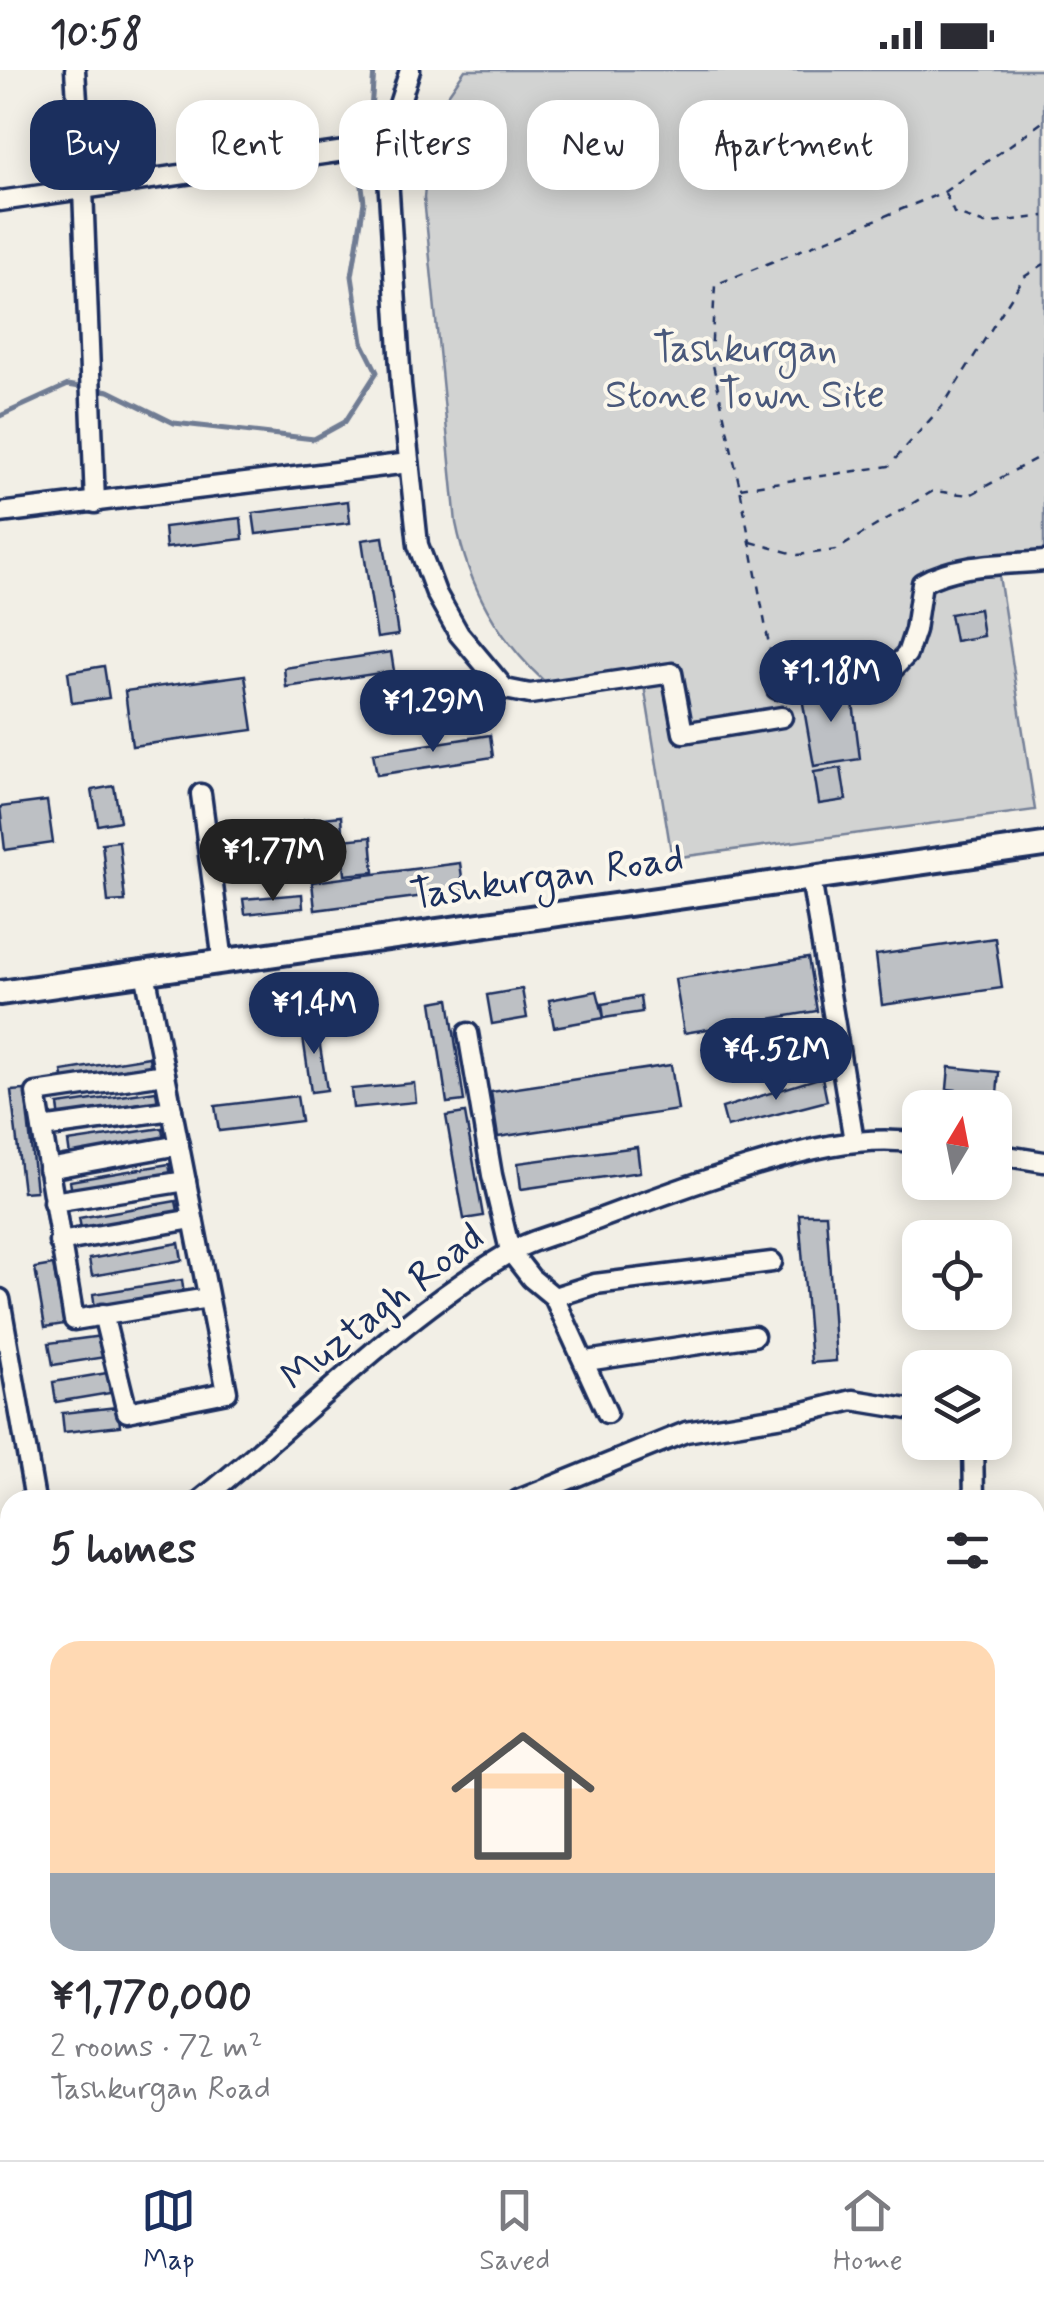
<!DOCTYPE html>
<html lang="en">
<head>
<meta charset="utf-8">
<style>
  :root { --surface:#fff; --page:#f2f2f3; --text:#2b2b33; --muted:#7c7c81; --line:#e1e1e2; --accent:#1b2f5e }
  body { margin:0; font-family:Mynerve,sans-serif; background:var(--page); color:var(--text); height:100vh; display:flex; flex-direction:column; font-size:38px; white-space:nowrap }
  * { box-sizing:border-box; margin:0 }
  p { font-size:32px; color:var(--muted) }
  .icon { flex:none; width:55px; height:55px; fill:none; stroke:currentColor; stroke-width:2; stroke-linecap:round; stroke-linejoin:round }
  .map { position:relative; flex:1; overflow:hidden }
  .panel { position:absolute; left:0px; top:1420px; width:1045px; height:670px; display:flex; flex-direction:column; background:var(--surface); border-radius:30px 30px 0 0; box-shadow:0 5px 25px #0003 }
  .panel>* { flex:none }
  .top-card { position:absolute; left:30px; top:30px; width:985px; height:90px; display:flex; gap:20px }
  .needle { width:65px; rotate:10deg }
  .tools { position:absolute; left:902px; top:1020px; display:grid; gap:20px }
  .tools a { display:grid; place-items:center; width:110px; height:110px; border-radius:20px; background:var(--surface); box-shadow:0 5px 25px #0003; font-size:50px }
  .price { position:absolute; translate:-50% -85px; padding:0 22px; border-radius:35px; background:var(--accent); color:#fff; font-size:32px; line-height:65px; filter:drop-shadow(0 2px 5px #0008) }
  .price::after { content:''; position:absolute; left:50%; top:60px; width:30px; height:22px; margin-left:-15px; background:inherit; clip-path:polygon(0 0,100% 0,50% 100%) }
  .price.current { background:#222; color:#fff }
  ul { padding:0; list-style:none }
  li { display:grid; align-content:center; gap:20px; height:530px; padding:0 50px }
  li span { display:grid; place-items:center; height:310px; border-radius:30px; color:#555 }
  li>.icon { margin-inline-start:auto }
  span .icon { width:180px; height:180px; fill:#fffc; stroke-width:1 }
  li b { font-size:42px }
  h2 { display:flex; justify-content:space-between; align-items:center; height:120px; padding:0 50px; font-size:42px }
  .pill { padding:0 35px; border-radius:30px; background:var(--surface); box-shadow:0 5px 25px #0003; font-size:35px; line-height:90px }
  .pill.current { background:var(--accent); color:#fff }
  .status { display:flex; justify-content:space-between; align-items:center; height:70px; padding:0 50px; background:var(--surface); direction:ltr }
  .status svg { height:28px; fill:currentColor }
  .dock { display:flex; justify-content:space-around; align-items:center; height:140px; border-top:2px solid var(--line); background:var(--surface); font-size:28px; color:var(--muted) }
  .dock a { display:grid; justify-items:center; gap:5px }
  .dock .current { color:var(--accent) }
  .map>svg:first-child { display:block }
  .green { fill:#d2d3d2; stroke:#768198; stroke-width:2.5 }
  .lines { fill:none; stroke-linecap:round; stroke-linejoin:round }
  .stream { stroke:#707b93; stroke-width:5 }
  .building { fill:#bdc0c4; stroke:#1b2f5e; stroke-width:2.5 }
  .minor-casing { stroke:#1b2f5e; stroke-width:25 }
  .major-casing { stroke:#1b2f5e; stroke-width:30 }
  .path { stroke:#1b2f5e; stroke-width:2.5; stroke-dasharray:8 8; stroke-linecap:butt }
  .minor { stroke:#fbf7ec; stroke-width:18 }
  .major { stroke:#fbf7ec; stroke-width:22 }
  .labels { text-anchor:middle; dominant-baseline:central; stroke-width:8; stroke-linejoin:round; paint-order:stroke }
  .park-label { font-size:40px; fill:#49587b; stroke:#fbf7ec }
  .street-label { font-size:40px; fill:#1b2f5e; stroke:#fbf7ec }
</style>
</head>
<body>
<div class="status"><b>10:58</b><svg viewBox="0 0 49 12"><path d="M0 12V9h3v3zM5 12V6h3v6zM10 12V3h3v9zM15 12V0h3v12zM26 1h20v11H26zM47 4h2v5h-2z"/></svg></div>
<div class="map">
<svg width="1044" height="2090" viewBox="0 0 1044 2090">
  <rect width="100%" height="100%" fill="#f2efe6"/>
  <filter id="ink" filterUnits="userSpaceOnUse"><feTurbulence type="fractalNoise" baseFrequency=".01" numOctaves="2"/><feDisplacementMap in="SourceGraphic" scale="20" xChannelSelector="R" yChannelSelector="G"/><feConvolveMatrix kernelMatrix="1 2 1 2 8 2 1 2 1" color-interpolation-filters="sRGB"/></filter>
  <g filter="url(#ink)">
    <!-- green -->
    <path class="green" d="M 465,0 L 1044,0 L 1044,495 L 998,499 L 1035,740 L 672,788 L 642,603 L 586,612 L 546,613 C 497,568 469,517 456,453 L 424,128 L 429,74 L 438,39 Z"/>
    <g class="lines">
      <!-- stream -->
      <g class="stream">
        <path d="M 356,73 L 356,67 L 371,40 L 374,0"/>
        <path d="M 97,319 L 109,321 L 174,353 L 314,369 L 345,352 L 377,302 L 362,272 L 352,206 L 364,132 L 358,84"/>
        <path d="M 0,346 L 68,315 L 86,318"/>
      </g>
    </g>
    <!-- building -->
    <g class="building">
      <path d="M 348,431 L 350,453 L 256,464 L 253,443 Z"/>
      <path d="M 241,448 L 243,469 L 166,478 L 164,457 Z"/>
      <path d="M 383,467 L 398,565 L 377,568 L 362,470 Z"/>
      <path d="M 979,539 L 983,566 L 955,571 L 950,544 Z"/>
      <path d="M 391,582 L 394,601 L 286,617 L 284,598 Z"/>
      <path d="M 104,596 L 109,628 L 72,633 L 68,602 Z"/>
      <path d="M 245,605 L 253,660 L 132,676 L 125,621 Z"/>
      <path d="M 851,616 L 860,689 L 814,696 L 801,622 Z"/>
      <path d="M 490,665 L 493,687 L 377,705 L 373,683 Z"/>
      <path d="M 841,698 L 846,730 L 819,734 L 814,702 Z"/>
      <path d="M 114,716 L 120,751 L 98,755 L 92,720 Z"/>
      <path d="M 47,731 L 53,773 L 5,780 L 0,737 Z"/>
      <path d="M 341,746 L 342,762 L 306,766 L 304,750 Z"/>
      <path d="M 371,767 L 374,802 L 345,805 L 342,770 Z"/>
      <path d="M 119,771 L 125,831 L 108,832 L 102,773 Z"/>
      <path d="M 460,793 L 464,821 L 315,840 L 312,812 Z"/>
      <path d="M 302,824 L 303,838 L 245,844 L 243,829 Z"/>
      <path d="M 995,868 L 1002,918 L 882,935 L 876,885 Z"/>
      <path d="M 808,888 L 817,941 L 684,963 L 675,909 Z"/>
      <path d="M 522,919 L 527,948 L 492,954 L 487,925 Z"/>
      <path d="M 597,921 L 604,948 L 554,957 L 549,930 Z"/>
      <path d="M 640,927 L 642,942 L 604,948 L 602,934 Z"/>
      <path d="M 449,929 L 464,1031 L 447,1033 L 432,932 Z"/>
      <path d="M 316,951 L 327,1020 L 311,1022 L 301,953 Z"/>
      <path d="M 149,987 L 151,1001 L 64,1014 L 62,1001 Z"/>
      <path d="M 671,995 L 678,1040 L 498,1067 L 491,1022 Z"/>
      <path d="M 949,997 L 999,1002 L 997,1024 L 947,1019 Z"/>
      <path d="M 822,1007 L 827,1031 L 727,1057 L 722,1038 Z"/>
      <path d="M 414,1013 L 416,1032 L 353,1038 L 351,1019 Z"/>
      <path d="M 25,1020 L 36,1121 L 23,1122 L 11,1021 Z"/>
      <path d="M 156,1021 L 158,1035 L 60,1049 L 58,1035 Z"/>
      <path d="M 297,1026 L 301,1051 L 219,1061 L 215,1036 Z"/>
      <path d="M 465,1043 L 483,1146 L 464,1149 L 446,1046 Z"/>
      <path d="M 162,1058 L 164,1072 L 70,1086 L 68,1072 Z"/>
      <path d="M 637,1077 L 640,1102 L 521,1119 L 518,1093 Z"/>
      <path d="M 169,1094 L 171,1106 L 72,1123 L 70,1111 Z"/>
      <path d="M 176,1131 L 178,1141 L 81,1158 L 79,1148 Z"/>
      <path d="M 799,1144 L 826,1144 L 836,1291 L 811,1293 Z"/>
      <path d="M 179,1173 L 182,1190 L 92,1206 L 89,1189 Z"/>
      <path d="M 53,1195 L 64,1254 L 45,1257 L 35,1198 Z"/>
      <path d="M 182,1210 L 184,1225 L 95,1239 L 93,1224 Z"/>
      <path d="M 102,1266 L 105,1287 L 53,1295 L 49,1273 Z"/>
      <path d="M 107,1303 L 110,1323 L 56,1332 L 53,1312 Z"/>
      <path d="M 118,1337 L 120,1356 L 64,1362 L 62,1343 Z"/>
    </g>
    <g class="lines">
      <defs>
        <g id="minor">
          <path d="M 75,0 L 83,119 L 95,433"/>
          <path d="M 410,0 L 386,75 L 401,314 L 418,475 L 436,523 L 459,564 L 505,619 L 530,624 L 672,603 L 683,663 L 782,647"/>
          <path d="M 0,131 L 386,75"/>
          <path d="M 0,443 L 409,393"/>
          <path d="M 777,619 L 891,601 L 907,584 L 915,560 L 922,513 C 958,493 1004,495 1044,491"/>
          <path d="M 201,724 L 223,892"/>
          <path d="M 811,808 L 854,1071"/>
          <path d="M 468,963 L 492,1105 L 510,1181 L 531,1208 L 554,1227 L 607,1343"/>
          <path d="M 165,1004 L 36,1023 L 74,1250 L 208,1228"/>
          <path d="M 42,1058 L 172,1040"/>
          <path d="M 995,1084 L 1044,1092"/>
          <path d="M 48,1099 L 179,1075"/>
          <path d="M 53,1132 L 186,1111"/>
          <path d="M 59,1172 L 193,1149"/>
          <path d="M 554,1227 L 595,1214 L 772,1192"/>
          <path d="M 0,1229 L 35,1430"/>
          <path d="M 103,1244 L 127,1342 L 227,1322 L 145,902"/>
          <path d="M 586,1291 L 754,1266"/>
          <path d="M 973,1372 L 974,1430"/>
          <path d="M 201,1430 C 303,1349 394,1251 507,1184 C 530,1170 560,1163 585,1154 C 635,1136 684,1116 735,1101 C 795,1083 856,1063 920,1073"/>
          <path d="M 518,1430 L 686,1362 L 796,1344 L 853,1330 L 920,1341"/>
          <path d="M 0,1589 L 10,1582"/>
          <path d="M 1035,1872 L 1044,1872"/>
          <path d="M 0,1971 L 10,1965"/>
        </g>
        <path id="major" d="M 0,923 L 1044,775"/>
      </defs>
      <!-- minor casing -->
      <use href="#minor" class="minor-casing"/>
      <!-- major casing -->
      <use href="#major" class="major-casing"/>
      <!-- path -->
      <g class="path">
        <path d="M 945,123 L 954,143 L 985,154 L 1044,146"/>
        <path d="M 740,418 L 889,396 L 944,334 L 1024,207 L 1044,194"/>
        <path d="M 751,472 L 798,485 L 836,480 L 933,421 L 970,425 L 1044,384"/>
        <path d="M 774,602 L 740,418 L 711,286 L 715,215 L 944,122 L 1044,51"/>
      </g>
      <!-- minor -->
      <use href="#minor" class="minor"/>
      <!-- major -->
      <use href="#major" class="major"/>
    </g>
  </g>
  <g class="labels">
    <!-- park labels -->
    <g class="park-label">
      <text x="745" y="280">Tashkurgan<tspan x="745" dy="46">Stone Town Site</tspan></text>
    </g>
    <!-- street labels -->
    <g class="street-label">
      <text transform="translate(547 808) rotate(-8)">Tashkurgan Road</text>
      <text transform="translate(383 1238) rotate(-38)">Muztagh Road</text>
    </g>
  </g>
</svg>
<div class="tools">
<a><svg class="needle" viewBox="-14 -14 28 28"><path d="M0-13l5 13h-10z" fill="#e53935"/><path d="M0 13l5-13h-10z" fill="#7c7c81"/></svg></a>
<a><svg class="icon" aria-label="locate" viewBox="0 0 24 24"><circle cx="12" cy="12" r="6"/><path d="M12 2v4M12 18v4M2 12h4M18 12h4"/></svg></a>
<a><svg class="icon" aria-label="layers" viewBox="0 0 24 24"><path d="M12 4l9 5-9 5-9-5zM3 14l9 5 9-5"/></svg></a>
</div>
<b class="price" style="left:831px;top:655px">¥1.18M</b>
<b class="price" style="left:433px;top:685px">¥1.29M</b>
<b class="price current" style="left:273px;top:834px">¥1.77M</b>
<b class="price" style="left:314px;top:987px">¥1.4M</b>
<b class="price" style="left:776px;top:1033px">¥4.52M</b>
<div class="top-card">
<a class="pill current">Buy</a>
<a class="pill">Rent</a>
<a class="pill">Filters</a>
<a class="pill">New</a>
<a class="pill">Apartment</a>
</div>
<section class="panel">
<h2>5 homes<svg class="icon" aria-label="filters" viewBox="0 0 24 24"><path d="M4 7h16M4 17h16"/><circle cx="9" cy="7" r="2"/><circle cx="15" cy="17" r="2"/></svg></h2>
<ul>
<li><span style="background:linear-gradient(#ffd9b3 75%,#9aa5b1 0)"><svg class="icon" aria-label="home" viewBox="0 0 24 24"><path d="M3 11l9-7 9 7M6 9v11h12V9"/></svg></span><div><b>¥1,770,000</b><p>2 rooms · 72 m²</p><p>Tashkurgan Road</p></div></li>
</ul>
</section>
</div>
<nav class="dock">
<a class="current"><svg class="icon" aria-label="map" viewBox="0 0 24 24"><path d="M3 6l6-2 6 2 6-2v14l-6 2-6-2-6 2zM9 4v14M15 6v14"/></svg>Map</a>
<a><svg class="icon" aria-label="saved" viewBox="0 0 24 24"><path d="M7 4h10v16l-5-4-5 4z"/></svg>Saved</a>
<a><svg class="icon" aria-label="home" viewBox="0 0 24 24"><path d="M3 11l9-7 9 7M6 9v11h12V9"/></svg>Home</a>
</nav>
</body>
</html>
